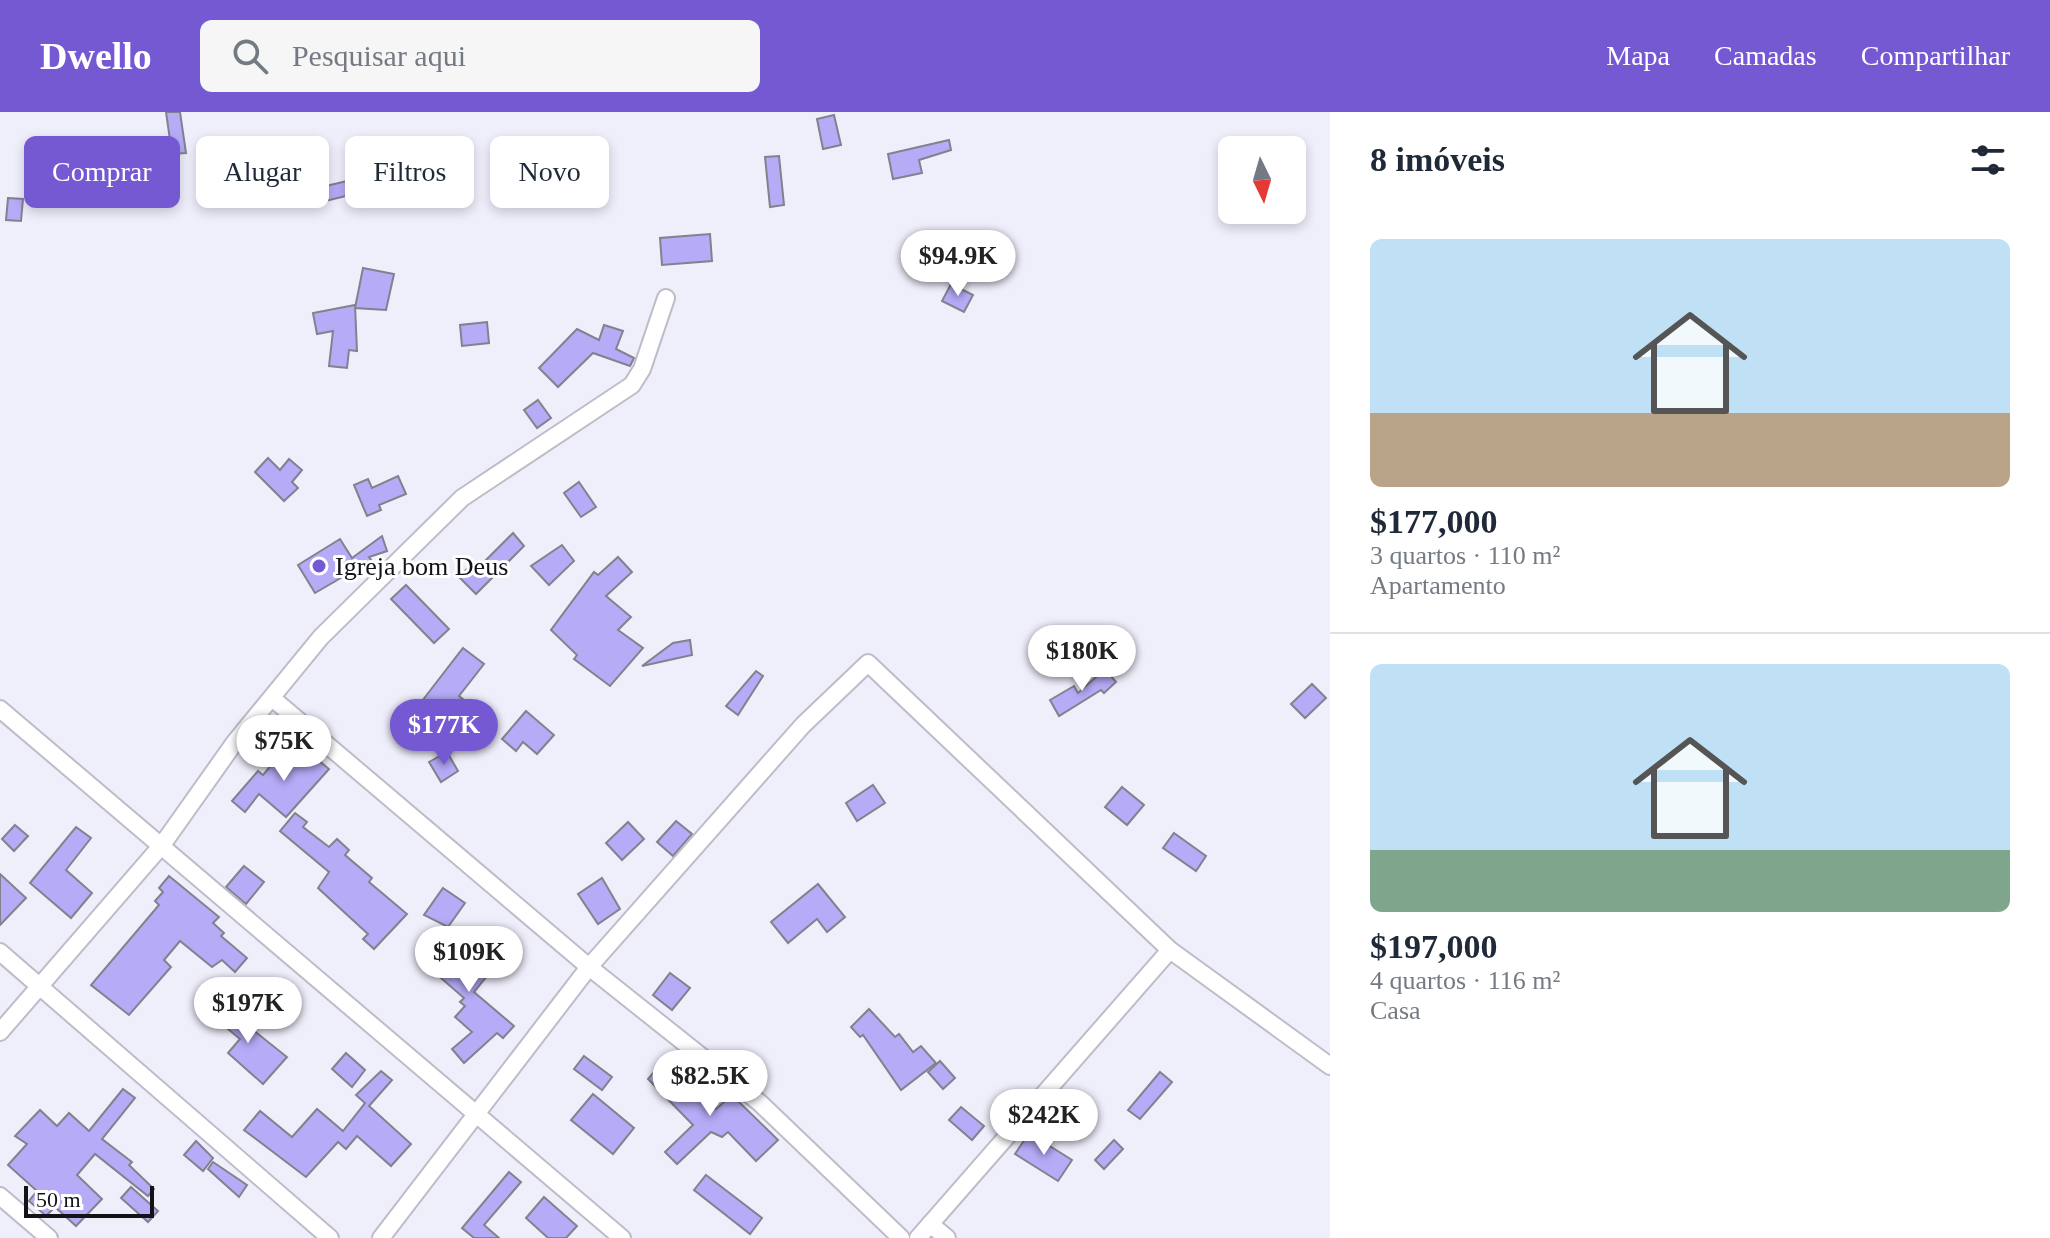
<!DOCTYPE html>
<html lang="pt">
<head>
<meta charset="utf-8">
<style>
  :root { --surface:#fff; --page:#f6f6f7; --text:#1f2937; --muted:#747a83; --line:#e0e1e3; --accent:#7459d3 }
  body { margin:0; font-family:Georgia,serif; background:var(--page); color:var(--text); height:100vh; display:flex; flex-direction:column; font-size:30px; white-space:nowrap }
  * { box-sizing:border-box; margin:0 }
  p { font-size:26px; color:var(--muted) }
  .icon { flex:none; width:44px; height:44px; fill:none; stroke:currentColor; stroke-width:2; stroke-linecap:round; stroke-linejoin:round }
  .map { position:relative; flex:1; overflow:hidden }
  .side { display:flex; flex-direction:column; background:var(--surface); width:720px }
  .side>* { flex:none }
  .top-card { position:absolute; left:24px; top:24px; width:760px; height:72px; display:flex; gap:16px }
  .needle { width:52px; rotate:175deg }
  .controls { position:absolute; left:1218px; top:24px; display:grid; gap:16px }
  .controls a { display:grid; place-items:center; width:88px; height:88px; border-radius:12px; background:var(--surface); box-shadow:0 4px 12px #0003; font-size:40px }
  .scale { position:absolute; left:24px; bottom:20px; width:130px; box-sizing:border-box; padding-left:8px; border:4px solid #131317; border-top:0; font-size:22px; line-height:28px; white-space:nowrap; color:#131317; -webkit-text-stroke:6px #fff; paint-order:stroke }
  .price { position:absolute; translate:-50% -68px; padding:0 18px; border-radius:28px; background:#fff; color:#222; font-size:26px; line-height:52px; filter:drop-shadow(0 2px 4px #0008) }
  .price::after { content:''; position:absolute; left:50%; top:48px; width:24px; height:18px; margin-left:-12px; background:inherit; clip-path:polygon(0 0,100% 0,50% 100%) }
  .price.on { background:var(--accent); color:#fff }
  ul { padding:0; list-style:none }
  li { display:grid; align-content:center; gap:16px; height:424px; padding:0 40px }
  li+li { border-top:2px solid var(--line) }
  li span { display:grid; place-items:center; height:248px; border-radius:12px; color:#555 }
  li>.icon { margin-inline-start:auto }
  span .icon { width:144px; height:144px; fill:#fffc; stroke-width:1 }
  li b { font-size:34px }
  h2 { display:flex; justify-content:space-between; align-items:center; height:96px; padding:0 40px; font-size:34px }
  .chip { padding:0 28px; border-radius:12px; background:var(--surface); box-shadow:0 4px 12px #0003; font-size:28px; line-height:72px }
  .chip.on { background:var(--accent); color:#fff }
  header { display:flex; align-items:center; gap:48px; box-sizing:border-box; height:112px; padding:0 40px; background:var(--accent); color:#fff }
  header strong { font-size:38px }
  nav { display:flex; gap:44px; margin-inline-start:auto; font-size:28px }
  .search { width:560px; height:72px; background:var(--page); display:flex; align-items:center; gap:20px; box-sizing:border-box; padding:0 28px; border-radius:12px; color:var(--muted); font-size:30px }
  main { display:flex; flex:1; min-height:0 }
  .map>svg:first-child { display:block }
  .building { fill:#b5abf7; stroke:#82818d; stroke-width:2 }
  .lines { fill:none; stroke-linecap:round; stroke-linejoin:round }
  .minor-casing { stroke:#bdbcc8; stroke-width:20 }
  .minor { stroke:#fff; stroke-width:16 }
  .poi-dot { fill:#7459d3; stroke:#fff; stroke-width:3 }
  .labels { text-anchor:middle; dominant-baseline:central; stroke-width:6; stroke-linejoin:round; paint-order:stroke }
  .poi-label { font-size:26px; fill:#131317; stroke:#fff; text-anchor:start }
</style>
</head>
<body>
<header>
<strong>Dwello</strong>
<div class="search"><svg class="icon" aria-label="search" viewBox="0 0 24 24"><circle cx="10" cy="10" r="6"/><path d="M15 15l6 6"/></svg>Pesquisar aqui</div>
<nav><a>Mapa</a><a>Camadas</a><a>Compartilhar</a></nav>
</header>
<main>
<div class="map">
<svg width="1330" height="1126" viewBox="0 0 1330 1126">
  <rect width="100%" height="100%" fill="#efeefb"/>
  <!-- building -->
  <g class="building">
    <path d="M 166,0 L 180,0 L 186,41 L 172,42 Z"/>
    <path d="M 834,3 L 841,33 L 823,37 L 817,7 Z"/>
    <path d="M 949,28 L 951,38 L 919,48 L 922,61 L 893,67 L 888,42 Z"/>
    <path d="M 779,44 L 784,93 L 770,95 L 765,45 Z"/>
    <path d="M 347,69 L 350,83 L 313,92 L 309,78 Z"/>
    <path d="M 8,86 L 23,87 L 21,109 L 6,108 Z"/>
    <path d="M 710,122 L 712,149 L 662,153 L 660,126 Z"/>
    <path d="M 363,156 L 394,162 L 386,198 L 355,196 Z"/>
    <path d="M 951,172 L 973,183 L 964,200 L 942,189 Z"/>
    <path d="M 355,193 L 357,239 L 349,238 L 347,256 L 329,254 L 333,219 L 317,222 L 313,201 Z"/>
    <path d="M 487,210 L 489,231 L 462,234 L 460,213 Z"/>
    <path d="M 604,213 L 623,219 L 616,237 L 634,246 L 630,254 L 593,241 L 558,275 L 539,256 L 577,217 L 599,228 Z"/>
    <path d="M 538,288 L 551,306 L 537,316 L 524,298 Z"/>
    <path d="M 268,346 L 280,358 L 289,347 L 302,358 L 292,370 L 298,376 L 284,389 L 255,360 Z"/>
    <path d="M 398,364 L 406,382 L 379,393 L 381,398 L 367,404 L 354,373 L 368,367 L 372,376 Z"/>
    <path d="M 579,370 L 596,395 L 581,405 L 564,381 Z"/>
    <path d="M 513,421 L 524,434 L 476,482 L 459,465 L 471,453 L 476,458 Z"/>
    <path d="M 382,424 L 387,439 L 369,445 L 376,455 L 365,463 L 354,450 L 358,456 L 315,481 L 298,453 L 340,427 L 352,446 Z"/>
    <path d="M 562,433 L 574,449 L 549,473 L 531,454 Z"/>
    <path d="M 618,445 L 632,460 L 606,484 L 631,505 L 618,518 L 643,536 L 610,574 L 574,547 L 577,543 L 551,518 L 594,460 L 598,463 Z"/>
    <path d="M 406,473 L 449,517 L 434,531 L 391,487 Z"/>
    <path d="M 690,528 L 692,543 L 642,554 L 673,531 Z"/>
    <path d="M 463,536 L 484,552 L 459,584 L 496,613 L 478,635 L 422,589 Z"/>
    <path d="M 1105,557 L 1116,570 L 1104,581 L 1101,578 L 1059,604 L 1050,588 L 1074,574 L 1078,581 Z"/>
    <path d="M 756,559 L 763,564 L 738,603 L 726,594 Z"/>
    <path d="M 1312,572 L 1326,586 L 1305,606 L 1291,592 Z"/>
    <path d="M 526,599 L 554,623 L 537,642 L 523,630 L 516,639 L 502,627 Z"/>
    <path d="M 301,634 L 329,657 L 286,705 L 259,682 L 245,700 L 232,689 L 258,659 L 263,663 L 273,651 L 280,657 Z"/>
    <path d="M 447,640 L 458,659 L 441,670 L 429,650 Z"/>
    <path d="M 873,673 L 885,691 L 857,709 L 846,691 Z"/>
    <path d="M 1122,675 L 1144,693 L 1127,713 L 1105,695 Z"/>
    <path d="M 295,701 L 307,710 L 303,715 L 329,735 L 337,727 L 349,738 L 345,743 L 372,766 L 369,770 L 407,802 L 374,837 L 363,827 L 368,822 L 318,776 L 329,760 L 280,719 Z"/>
    <path d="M 676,709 L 692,722 L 673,744 L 657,730 Z"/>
    <path d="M 628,710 L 644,727 L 622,748 L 606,731 Z"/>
    <path d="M 15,713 L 28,724 L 14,739 L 2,727 Z"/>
    <path d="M 76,715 L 91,726 L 66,758 L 92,781 L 71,806 L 30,771 Z"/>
    <path d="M 1174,721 L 1206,744 L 1196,759 L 1163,736 Z"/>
    <path d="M 244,754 L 264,770 L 246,792 L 226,775 Z"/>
    <path d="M 0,762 L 26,786 L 0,813 Z"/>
    <path d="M 169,764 L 219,805 L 213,811 L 224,821 L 221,824 L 247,846 L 235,860 L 222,848 L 212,855 L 180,829 L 164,848 L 171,855 L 129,903 L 91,873 L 159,793 L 155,789 L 163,780 L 159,776 Z"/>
    <path d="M 602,766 L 620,797 L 598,812 L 578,782 Z"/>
    <path d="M 818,772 L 845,805 L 827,820 L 817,807 L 788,831 L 771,810 Z"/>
    <path d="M 443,776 L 465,791 L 448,815 L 424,803 Z"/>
    <path d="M 434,817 L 478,854 L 493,835 L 503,844 L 474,880 L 514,914 L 503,926 L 497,921 L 464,951 L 452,937 L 472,920 L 455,905 L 465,894 L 460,890 L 464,886 L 434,860 L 444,849 L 422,833 Z"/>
    <path d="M 670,861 L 690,876 L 672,898 L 653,883 Z"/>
    <path d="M 213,886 L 287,945 L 263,972 L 228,941 L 240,927 L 204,897 Z"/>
    <path d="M 869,897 L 895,925 L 899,922 L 913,940 L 921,934 L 936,951 L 901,978 L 863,923 L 860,925 L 851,915 Z"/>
    <path d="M 346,941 L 365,958 L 352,975 L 332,957 Z"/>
    <path d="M 584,944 L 612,965 L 602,978 L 574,957 Z"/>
    <path d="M 940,949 L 955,966 L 943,977 L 928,960 Z"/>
    <path d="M 662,951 L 689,975 L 692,972 L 716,997 L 732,983 L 778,1028 L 756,1049 L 728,1020 L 722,1025 L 711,1020 L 677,1052 L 665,1040 L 693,1013 L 648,967 Z"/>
    <path d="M 381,959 L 392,968 L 369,994 L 411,1032 L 391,1054 L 357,1024 L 346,1037 L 338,1030 L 306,1065 L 244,1018 L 260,999 L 292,1025 L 317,997 L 343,1019 L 365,991 L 356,983 Z"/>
    <path d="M 1160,960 L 1172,970 L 1140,1007 L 1128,998 Z"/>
    <path d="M 123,977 L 135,986 L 102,1027 L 132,1050 L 129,1053 L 154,1077 L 148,1084 L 95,1042 L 77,1063 L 102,1087 L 76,1114 L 55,1095 L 46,1104 L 29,1089 L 37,1079 L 8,1053 L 27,1032 L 15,1024 L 40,998 L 57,1014 L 69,1001 L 89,1019 Z"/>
    <path d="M 593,982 L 634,1016 L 613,1042 L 571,1008 Z"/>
    <path d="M 961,995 L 984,1014 L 972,1028 L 949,1008 Z"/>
    <path d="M 1029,1021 L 1072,1048 L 1058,1069 L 1015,1042 Z"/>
    <path d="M 1114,1028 L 1123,1037 L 1104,1057 L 1095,1048 Z"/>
    <path d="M 196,1029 L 213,1046 L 203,1059 L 184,1043 Z"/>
    <path d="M 213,1050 L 247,1073 L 239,1085 L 208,1057 Z"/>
    <path d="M 509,1060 L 521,1070 L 484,1113 L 499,1126 L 474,1126 L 462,1116 Z"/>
    <path d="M 706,1063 L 762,1106 L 750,1122 L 694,1078 Z"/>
    <path d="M 131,1075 L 158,1099 L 148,1110 L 121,1086 Z"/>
    <path d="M 544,1085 L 577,1114 L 566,1126 L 548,1126 L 526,1106 Z"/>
  </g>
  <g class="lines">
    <defs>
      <g id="minor">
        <path d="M 272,586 L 589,855 L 760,991 L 901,1126"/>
        <path d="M 0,597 L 622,1126"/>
        <path d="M 0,840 L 330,1126"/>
        <path d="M 0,920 L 162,733 L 235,630 L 321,525 L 462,386 L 632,273 L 642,257 L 666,186"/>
        <path d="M 0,1084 L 49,1126"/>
        <path d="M 930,1112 L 947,1126"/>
        <path d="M 381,1126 L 589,855 L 803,613 L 868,551 L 1170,838 L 1330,954"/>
        <path d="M 918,1126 L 1170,838"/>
      </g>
    </defs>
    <!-- minor casing -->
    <use href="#minor" class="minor-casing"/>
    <!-- minor -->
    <use href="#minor" class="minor"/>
  </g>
  <!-- markers -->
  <circle class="poi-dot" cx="319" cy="454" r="8"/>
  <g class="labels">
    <!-- poi labels -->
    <g class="poi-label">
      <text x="335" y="454">Igreja bom Deus</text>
    </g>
  </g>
</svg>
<div class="controls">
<a><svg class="needle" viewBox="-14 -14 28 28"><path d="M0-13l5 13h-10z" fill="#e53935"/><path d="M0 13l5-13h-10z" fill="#747a83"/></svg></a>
</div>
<div class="scale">50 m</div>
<b class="price" style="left:958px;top:186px">$94.9K</b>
<b class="price" style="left:1082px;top:581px">$180K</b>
<b class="price on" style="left:444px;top:655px">$177K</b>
<b class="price" style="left:284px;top:671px">$75K</b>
<b class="price" style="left:469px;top:882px">$109K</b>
<b class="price" style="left:248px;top:933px">$197K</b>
<b class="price" style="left:710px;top:1006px">$82.5K</b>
<b class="price" style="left:1044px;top:1045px">$242K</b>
<div class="top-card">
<a class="chip on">Comprar</a>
<a class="chip">Alugar</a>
<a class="chip">Filtros</a>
<a class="chip">Novo</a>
</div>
</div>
<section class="side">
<h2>8 imóveis<svg class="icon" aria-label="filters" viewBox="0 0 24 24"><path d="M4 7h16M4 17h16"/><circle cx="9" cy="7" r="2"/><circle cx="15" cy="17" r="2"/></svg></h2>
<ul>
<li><span style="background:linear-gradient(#bfe0f5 70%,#b9a48a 0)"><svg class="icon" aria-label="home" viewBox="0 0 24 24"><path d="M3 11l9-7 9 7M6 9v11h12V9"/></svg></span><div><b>$177,000</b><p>3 quartos · 110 m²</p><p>Apartamento</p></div></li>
<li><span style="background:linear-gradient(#bfe0f5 75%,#7fa58c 0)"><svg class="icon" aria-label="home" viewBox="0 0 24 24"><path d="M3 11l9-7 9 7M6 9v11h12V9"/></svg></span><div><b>$197,000</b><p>4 quartos · 116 m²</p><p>Casa</p></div></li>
</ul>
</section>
</main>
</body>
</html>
